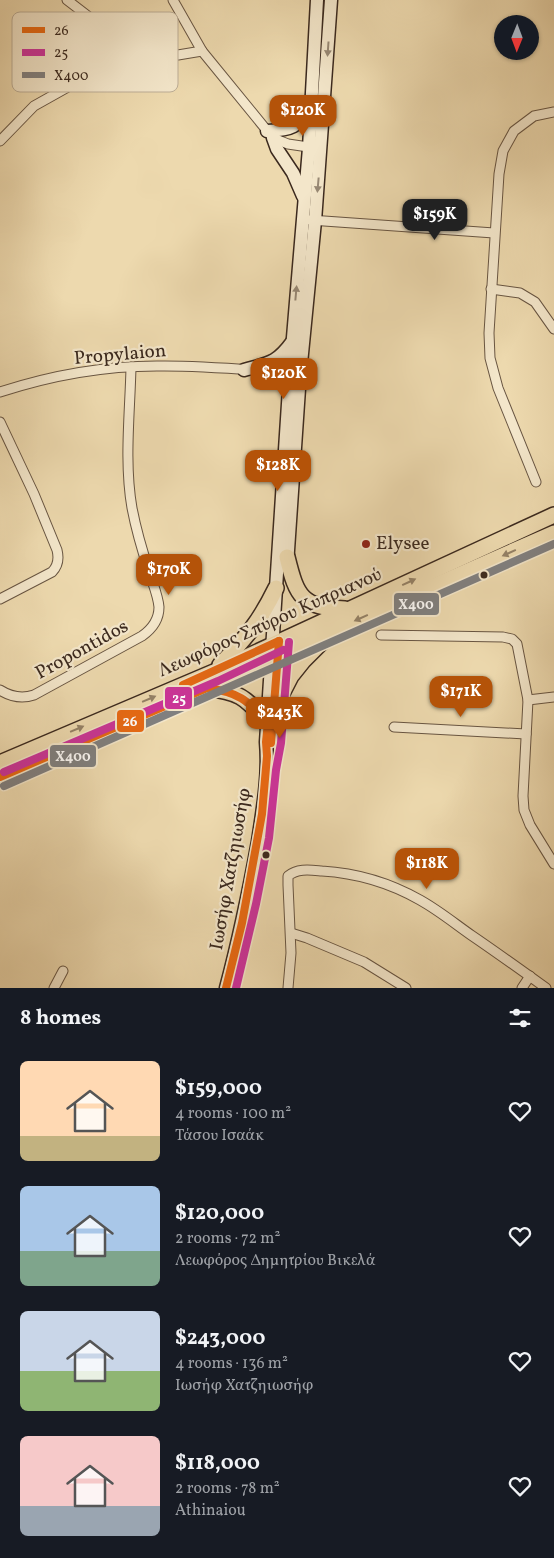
<!DOCTYPE html>
<html lang="en">
<head>
<meta charset="utf-8">
<style>
  :root { --surface:#171b24; --page:#20242c; --text:#f1f3f6; --muted:#9ea1a6; --accent:#b45309 }
  body { margin:0; font-family:Vollkorn,serif; background:var(--page); color:var(--text); height:100vh; display:flex; flex-direction:column; font-size:19px; white-space:nowrap }
  * { box-sizing:border-box; margin:0 }
  p { font-size:16px; color:var(--muted) }
  .icon { flex:none; width:28px; height:28px; fill:none; stroke:currentColor; stroke-width:2; stroke-linecap:round; stroke-linejoin:round }
  .map { position:relative; height:988px; overflow:hidden }
  .panel { display:flex; flex-direction:column; background:var(--surface); flex:1 }
  .panel>* { flex:none }
  .needle { width:32px; rotate:181deg }
  .fabs { position:absolute; left:494px; top:15px; display:grid; gap:10px }
  .fabs a { display:grid; place-items:center; width:45px; height:45px; border-radius:50%; background:var(--surface); box-shadow:0 1px 4px #0004; font-size:25px }
  .price { position:absolute; translate:-50% -42px; padding:0 11px; border-radius:10px; background:var(--accent); color:#fff; font-size:16px; line-height:32px; filter:drop-shadow(0 1px 2px #0008) }
  .price::after { content:''; position:absolute; left:50%; top:30px; width:15px; height:11px; margin-left:-8px; background:inherit; clip-path:polygon(0 0,100% 0,50% 100%) }
  .price.on { background:#222; color:#fff }
  ul { padding:0; list-style:none }
  li { display:flex; align-items:center; gap:15px; height:125px; padding:0 20px }
  li span { display:grid; place-items:center; flex:none; width:140px; height:100px; border-radius:8px; color:#555 }
  li>.icon { margin-inline-start:auto }
  span .icon { width:60px; height:60px; fill:#fffc; stroke-width:1 }
  li b { font-size:21px }
  h2 { display:flex; justify-content:space-between; align-items:center; height:60px; padding:0 20px; font-size:21px }
  .map>svg:first-child { display:block }
  .lines { fill:none; stroke-linecap:round; stroke-linejoin:round }
  .street-casing { stroke:#685542; stroke-width:11 }
  .secondary-casing { stroke:#3b291e; stroke-width:15 }
  .primary-casing { stroke:#3b291e; stroke-width:18 }
  .street { stroke:#f3e6ca; stroke-width:9 }
  .secondary { stroke:#f3e6ca; stroke-width:12 }
  .primary { stroke:#edd9ae; stroke-width:15 }
  .bus-1-casing { stroke:#f3e6ca; stroke-width:11 }
  .bus-2-casing { stroke:#f3e6ca; stroke-width:11 }
  .bus-3-casing { stroke:#f3e6ca; stroke-width:11 }
  .bus-1 { stroke:#e86913; stroke-width:8 }
  .bus-2 { stroke:#c39; stroke-width:8 }
  .bus-3 { stroke:#808080; stroke-width:8 }
  .oneway { fill:#978874 }
  .oneway2 { fill:#948166 }
  .poi-dot { fill:#8f2418; stroke:#f3e6ca; stroke-width:2 }
  .bus-dot { fill:#3b291e; stroke:#f3e6ca; stroke-width:2 }
  .labels { text-anchor:middle; dominant-baseline:central; stroke-width:4.5; stroke-linejoin:round; paint-order:stroke }
  .street-label { font-size:19px; fill:#3b291e; stroke:#f3e6ca }
  .poi-label { font-size:19px; fill:#3b291e; stroke:#f3e6ca; text-anchor:start }
  .key { fill:#f3e6ca; stroke:#bcad96; stroke-width:1 }
  .key-label { font-size:14px; fill:#3b291e }
  .line-badge { stroke:#f3e6ca; stroke-width:2 }
  .badge-label { font-size:14px; text-anchor:middle; font-weight:bold; fill:#fff }
</style>
</head>
<body>
<div class="map">
<svg width="554" height="988" viewBox="0 0 554 988">
  <rect width="100%" height="100%" fill="#edd9ae"/>
  <filter id="stains"><feTurbulence type="fractalNoise" baseFrequency=".004" numOctaves="4"/><feColorMatrix values="0 0 0 0 .2 0 0 0 0 .09 0 0 0 0 .02 0 0 0 .5 -.17"/></filter>
  <radialGradient id="worn" r=".72"><stop offset=".6" stop-color="#630" stop-opacity="0"/><stop offset="1" stop-color="#630" stop-opacity=".3"/></radialGradient>
  <g class="lines">
    <defs>
      <g id="street">
        <path d="M 67,0 L 97,23 L 133,45 L 178,55 L 202,51"/>
        <path d="M 173,0 L 202,51 L 273,138 L 288,144 L 315,148"/>
        <path d="M 0,141 L 34,106 L 125,55 L 133,45"/>
        <path d="M 310,220 L 494,233"/>
        <path d="M 491,289 L 520,293 L 535,302 L 554,329"/>
        <path d="M 0,392 C 52,375 110,365 165,366 C 208,366 252,370 295,373"/>
        <path d="M 0,422 L 34,494 L 57,550 C 59,558 58,566 52,572 L 0,599"/>
        <path d="M 536,482 L 498,388 L 490,358 L 489,333 L 499,174 L 503,151 L 514,131 L 534,116 L 554,112"/>
        <path d="M 381,635 L 503,637 L 512,639 L 517,644 L 528,700 L 523,796 L 524,810 L 530,825 L 554,864"/>
        <path d="M 0,690 C 11,697 22,699 34,695 L 142,636 C 152,629 159,620 159,607 C 158,595 152,582 149,571 C 142,550 136,529 132,508 C 124,462 130,413 131,367"/>
        <path d="M 528,700 L 554,697"/>
        <path d="M 394,727 L 526,734"/>
        <path d="M 291,933 L 307,938 L 364,962 L 406,988"/>
        <path d="M 54,988 L 63,971"/>
        <path d="M 288,988 L 291,953 L 288,885 L 288,876 C 298,868 310,870 322,871 C 356,873 390,883 420,900 C 438,910 454,923 471,935 C 496,952 521,970 546,988"/>
        <path d="M 522,988 L 530,976"/>
      </g>
      <g id="secondary">
        <path d="M 267,131 C 291,130 299,128 310,105"/>
        <path d="M 273,138 L 277,149 L 293,173 L 303,196"/>
        <path d="M 244,370 C 268,363 276,364 292,342"/>
        <path d="M 287,565 L 300,374 L 315,221 L 331,0"/>
        <path d="M 226,988 C 239,939 249,891 258,841 C 263,808 269,775 266,742 L 290,373 L 309,148 L 317,0"/>
      </g>
      <g id="primary">
        <path d="M 287,557 C 297,598 302,607 345,609"/>
        <path d="M 220,665 C 246,638 260,621 276,588"/>
        <path d="M 207,688 C 241,692 245,698 268,722"/>
        <path d="M 274,709 L 291,676 L 303,661 L 327,637"/>
        <path d="M 0,763 L 214,672 L 554,515"/>
        <path d="M 0,777 C 185,697 369,614 554,533"/>
      </g>
    </defs>
    <!-- street casing -->
    <use href="#street" class="street-casing"/>
    <!-- secondary casing -->
    <use href="#secondary" class="secondary-casing"/>
    <!-- primary casing -->
    <use href="#primary" class="primary-casing"/>
    <!-- street -->
    <use href="#street" class="street"/>
    <!-- secondary -->
    <use href="#secondary" class="secondary"/>
    <!-- primary -->
    <use href="#primary" class="primary"/>
    <defs>
      <g id="bus-1">
        <path d="M 183,685 L 279,641"/>
        <path d="M 271,743 L 279,641"/>
        <path d="M 0,777 L 207,688 C 238,692 247,700 268,722 L 266,742 L 267,756 L 262,814 L 242,923 L 226,988"/>
      </g>
      <g id="bus-2">
        <path d="M 4,772 L 218,681 L 283,650"/>
        <path d="M 236,988 L 256,904 L 269,838 L 276,770 L 281,743 L 289,642"/>
      </g>
      <path id="bus-3" d="M 4,786 L 554,544"/>
    </defs>
    <!-- bus-1 casing -->
    <use href="#bus-1" class="bus-1-casing"/>
    <!-- bus-2 casing -->
    <use href="#bus-2" class="bus-2-casing"/>
    <!-- bus-3 casing -->
    <use href="#bus-3" class="bus-3-casing"/>
    <!-- bus-1 -->
    <use href="#bus-1" class="bus-1"/>
    <!-- bus-2 -->
    <use href="#bus-2" class="bus-2"/>
    <!-- bus-3 -->
    <use href="#bus-3" class="bus-3"/>
  </g>
  <!-- one-way arrows -->
  <defs><path id="oneway-solid" d="M-6-.8H1V-3.2L6.5 0L1 3.2V.8H-6Z" transform="scale(1.25)"/></defs>
  <g class="oneway">
    <use href="#oneway-solid" transform="translate(328 49) rotate(94)"/>
    <use href="#oneway-solid" transform="translate(318 185) rotate(95)"/>
    <use href="#oneway-solid" transform="translate(296 293) rotate(-85)"/>
  </g>
  <g class="oneway2">
    <use href="#oneway-solid" transform="translate(509 553) rotate(156)"/>
    <use href="#oneway-solid" transform="translate(409 582) rotate(-25)"/>
    <use href="#oneway-solid" transform="translate(361 618) rotate(156)"/>
    <use href="#oneway-solid" transform="translate(149 699) rotate(-23)"/>
    <use href="#oneway-solid" transform="translate(77 729) rotate(-23)"/>
  </g>
  <!-- markers -->
  <circle class="poi-dot" cx="366" cy="544" r="5"/>
  <g class="bus-dot">
    <circle cx="484" cy="575" r="4.5"/>
    <circle cx="266" cy="855" r="4.5"/>
  </g>
  <g class="labels">
    <!-- street labels -->
    <g class="street-label">
      <text transform="translate(120 355) rotate(-5)">Propylaion</text>
      <text transform="translate(270 623) rotate(-24)">Λεωφόρος Σπύρου Κυπριανού</text>
      <text transform="translate(82 650) rotate(-29)">Propontidos</text>
      <text transform="translate(231 869) rotate(-80)">Ιωσήφ Χατζηιωσήφ</text>
    </g>
    <!-- poi labels -->
    <g class="poi-label">
      <text x="376" y="544">Elysee</text>
    </g>
  </g>
  <!-- legend -->
  <rect x="12" y="12" width="166" height="80" rx="8" class="key"/>
  <rect x="22" y="27" width="23" height="6" fill="#e86913"/>
  <rect x="22" y="49" width="23" height="7" fill="#c39"/>
  <rect x="22" y="72" width="23" height="6" fill="#808080"/>
  <g class="key-label">
    <text x="54" y="35">26</text>
    <text x="54" y="57">25</text>
    <text x="54" y="80">X400</text>
  </g>
  <g class="line-badge">
    <rect x="393" y="592" width="47" height="24" rx="5" fill="#808080"/>
    <rect x="164" y="686" width="29" height="24" rx="5" fill="#c39"/>
    <rect x="116" y="709" width="29" height="24" rx="5" fill="#e86913"/>
    <rect x="49" y="744" width="48" height="24" rx="5" fill="#808080"/>
  </g>
  <g class="badge-label">
    <text x="416" y="609">X400</text>
    <text x="179" y="703">25</text>
    <text x="130" y="726">26</text>
    <text x="73" y="761">X400</text>
  </g>
  <rect width="100%" height="100%" filter="url(#stains)"/>
  <rect width="100%" height="100%" fill="url(#worn)"/>
</svg>
<div class="fabs">
<a><svg class="needle" viewBox="-14 -14 28 28"><path d="M0-13l5 13h-10z" fill="#e53935"/><path d="M0 13l5-13h-10z" fill="#9ea1a6"/></svg></a>
</div>
<b class="price" style="left:303px;top:137px">$120K</b>
<b class="price on" style="left:435px;top:241px">$159K</b>
<b class="price" style="left:284px;top:400px">$120K</b>
<b class="price" style="left:278px;top:492px">$128K</b>
<b class="price" style="left:169px;top:596px">$170K</b>
<b class="price" style="left:461px;top:718px">$171K</b>
<b class="price" style="left:280px;top:739px">$243K</b>
<b class="price" style="left:427px;top:890px">$118K</b>
</div>
<section class="panel">
<h2>8 homes<svg class="icon" aria-label="filters" viewBox="0 0 24 24"><path d="M4 7h16M4 17h16"/><circle cx="9" cy="7" r="2"/><circle cx="15" cy="17" r="2"/></svg></h2>
<ul>
<li><span style="background:linear-gradient(#ffd9b3 75%,#c2b280 0)"><svg class="icon" aria-label="home" viewBox="0 0 24 24"><path d="M3 11l9-7 9 7M6 9v11h12V9"/></svg></span><div><b>$159,000</b><p>4 rooms · 100 m²</p><p>Τάσου Ισαάκ</p></div><svg class="icon" aria-label="heart" viewBox="0 0 24 24"><path d="M12 20l-8-8c-3-5 5-10 8-4 3-6 11-1 8 4z"/></svg></li>
<li><span style="background:linear-gradient(#a9c7e8 65%,#7fa58c 0)"><svg class="icon" aria-label="home" viewBox="0 0 24 24"><path d="M3 11l9-7 9 7M6 9v11h12V9"/></svg></span><div><b>$120,000</b><p>2 rooms · 72 m²</p><p>Λεωφόρος Δημητρίου Βικελά</p></div><svg class="icon" aria-label="heart" viewBox="0 0 24 24"><path d="M12 20l-8-8c-3-5 5-10 8-4 3-6 11-1 8 4z"/></svg></li>
<li><span style="background:linear-gradient(#c9d6e8 60%,#8fb573 0)"><svg class="icon" aria-label="home" viewBox="0 0 24 24"><path d="M3 11l9-7 9 7M6 9v11h12V9"/></svg></span><div><b>$243,000</b><p>4 rooms · 136 m²</p><p>Ιωσήφ Χατζηιωσήφ</p></div><svg class="icon" aria-label="heart" viewBox="0 0 24 24"><path d="M12 20l-8-8c-3-5 5-10 8-4 3-6 11-1 8 4z"/></svg></li>
<li><span style="background:linear-gradient(#f6c9c9 70%,#9aa5b1 0)"><svg class="icon" aria-label="home" viewBox="0 0 24 24"><path d="M3 11l9-7 9 7M6 9v11h12V9"/></svg></span><div><b>$118,000</b><p>2 rooms · 78 m²</p><p>Athinaiou</p></div><svg class="icon" aria-label="heart" viewBox="0 0 24 24"><path d="M12 20l-8-8c-3-5 5-10 8-4 3-6 11-1 8 4z"/></svg></li>
</ul>
</section>
</body>
</html>
